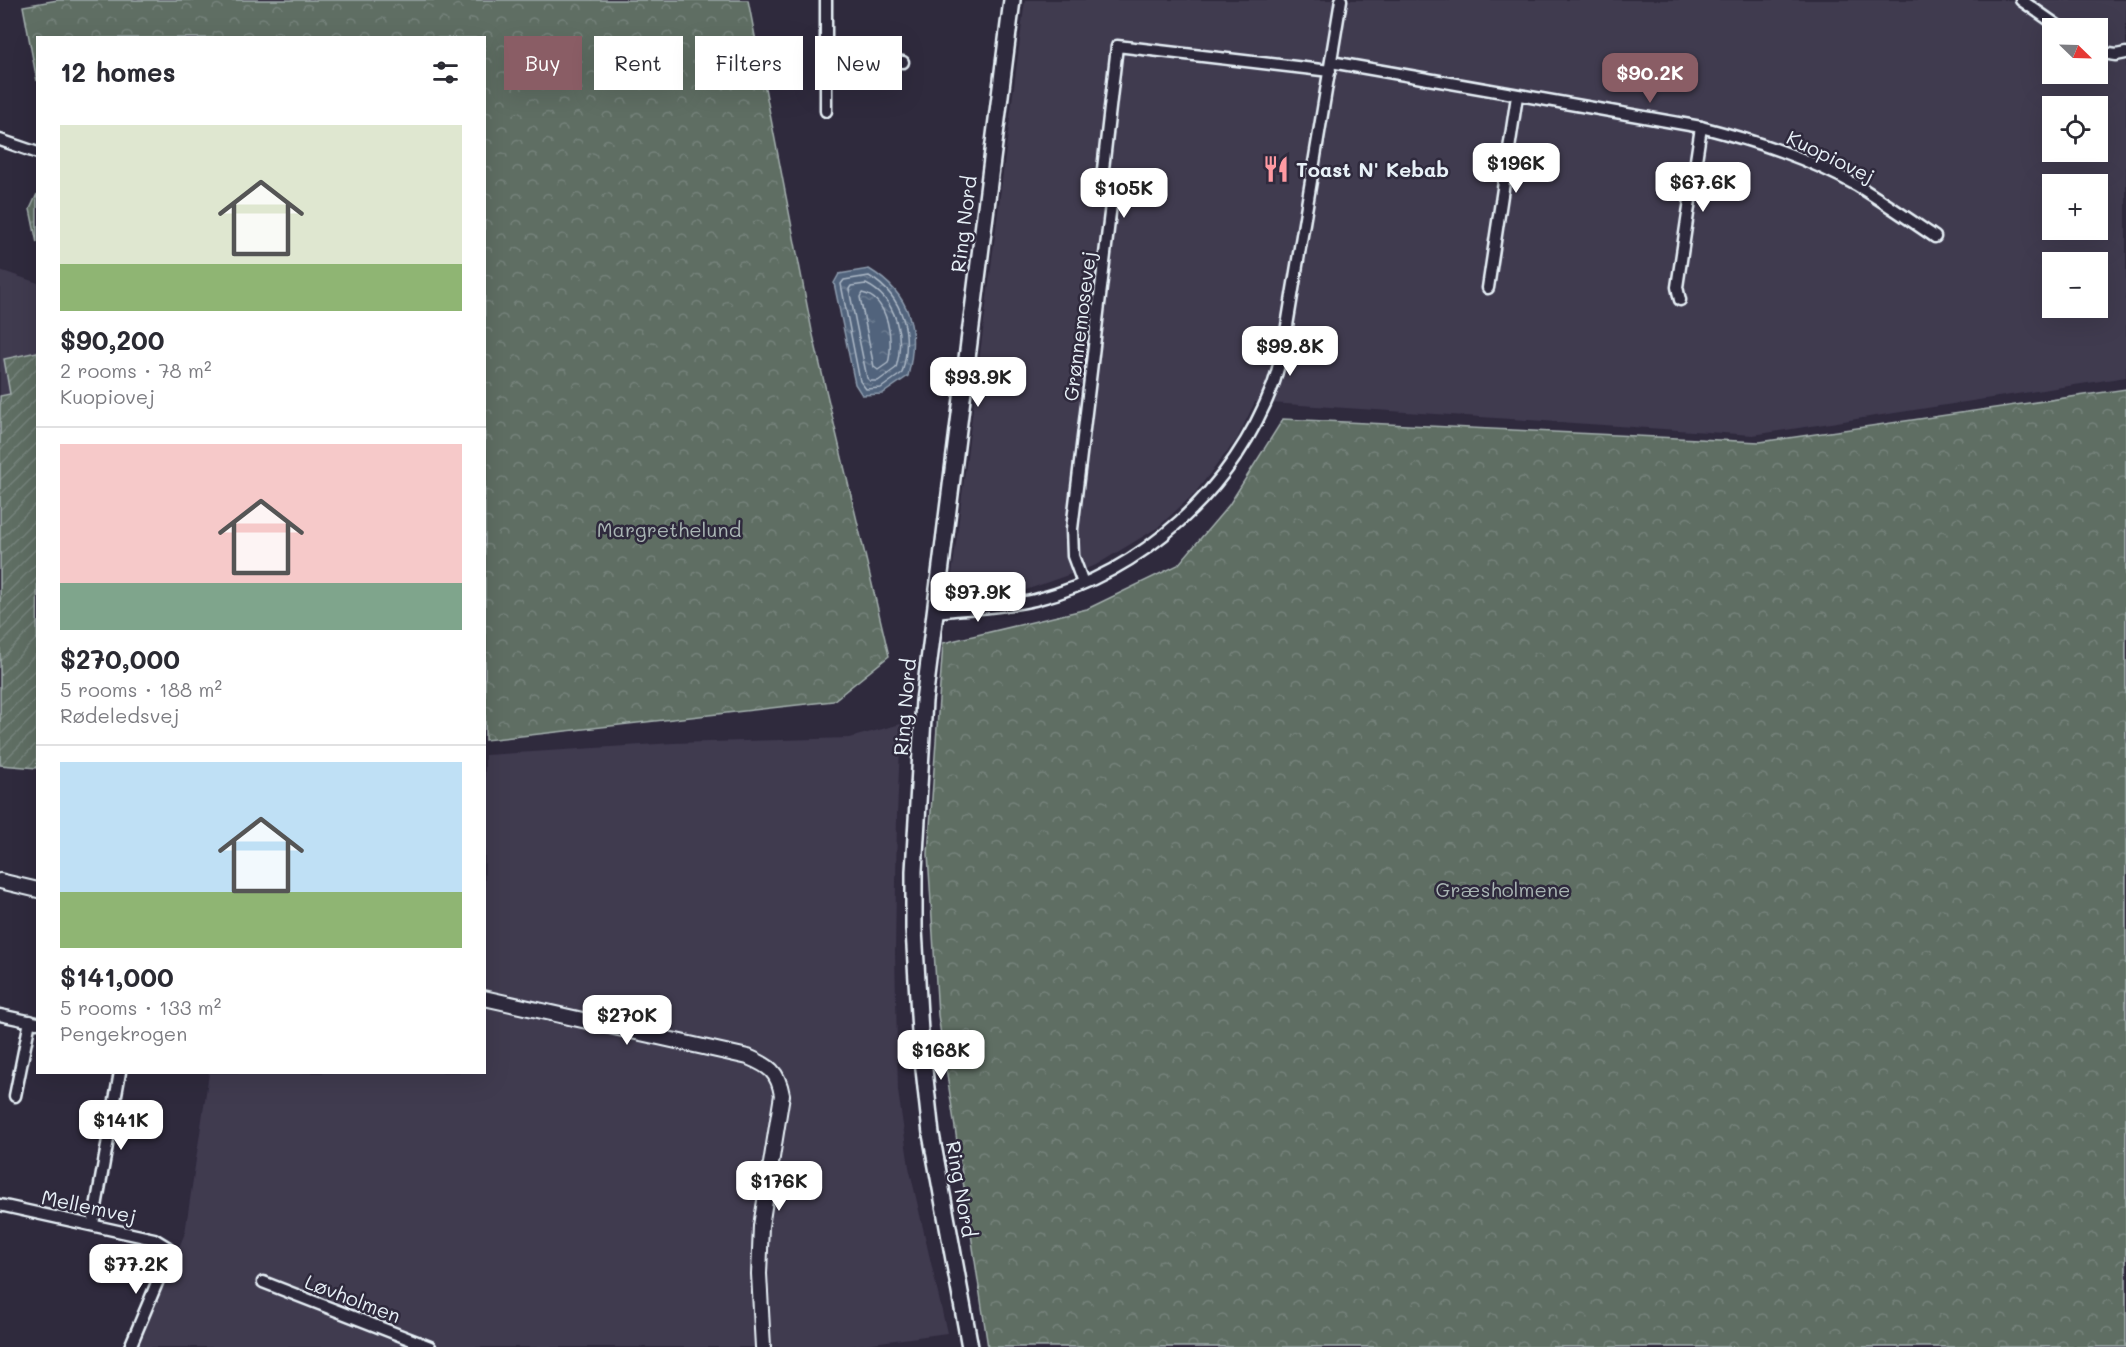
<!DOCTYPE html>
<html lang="en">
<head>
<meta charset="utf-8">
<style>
  :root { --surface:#fff; --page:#f2f2f3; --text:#2b2b33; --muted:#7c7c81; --line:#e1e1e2; --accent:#8a5d65 }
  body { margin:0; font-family:Mali,sans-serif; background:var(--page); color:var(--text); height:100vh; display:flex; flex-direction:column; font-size:22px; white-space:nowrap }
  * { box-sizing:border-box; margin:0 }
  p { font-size:20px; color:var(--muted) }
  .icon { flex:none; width:33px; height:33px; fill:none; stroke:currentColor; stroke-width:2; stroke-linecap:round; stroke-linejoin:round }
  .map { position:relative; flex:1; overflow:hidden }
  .drawer { position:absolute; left:36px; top:36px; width:450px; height:1038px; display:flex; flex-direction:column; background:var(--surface); border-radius:0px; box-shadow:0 6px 24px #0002 }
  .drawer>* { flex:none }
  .top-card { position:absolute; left:504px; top:36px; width:570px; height:54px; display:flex; gap:12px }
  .needle { width:39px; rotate:113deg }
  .controls { position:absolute; left:2042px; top:18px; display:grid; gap:12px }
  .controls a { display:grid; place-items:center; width:66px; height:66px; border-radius:0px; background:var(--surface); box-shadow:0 6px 24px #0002; font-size:30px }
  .price { position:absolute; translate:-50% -51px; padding:0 14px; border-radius:12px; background:#fff; color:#222; font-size:20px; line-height:39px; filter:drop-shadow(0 2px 3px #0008) }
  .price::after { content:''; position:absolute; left:50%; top:36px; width:18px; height:14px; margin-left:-9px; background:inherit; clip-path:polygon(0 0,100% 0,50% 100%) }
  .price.active { background:var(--accent); color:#fff }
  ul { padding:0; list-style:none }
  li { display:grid; align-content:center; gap:12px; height:318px; padding:0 24px }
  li+li { border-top:2px solid var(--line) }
  li span { display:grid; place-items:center; height:186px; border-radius:0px; color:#555 }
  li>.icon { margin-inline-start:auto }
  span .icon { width:108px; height:108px; fill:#fffc; stroke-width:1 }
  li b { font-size:26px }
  h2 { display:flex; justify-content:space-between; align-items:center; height:72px; padding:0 24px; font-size:26px }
  .tag { padding:0 21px; border-radius:0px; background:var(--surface); box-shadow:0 6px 24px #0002; font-size:21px; line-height:54px }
  .tag.active { background:var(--accent); color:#fff }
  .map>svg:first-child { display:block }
  .built { fill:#403a50; fill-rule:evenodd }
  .forest { fill:url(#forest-crowns); stroke:#a4b0ae; stroke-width:1.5 }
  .garden { fill:url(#garden-furrows); stroke:#a4b0ae; stroke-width:1.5 }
  .water { fill:url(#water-ripples); stroke:#8d9cae; stroke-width:1.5 }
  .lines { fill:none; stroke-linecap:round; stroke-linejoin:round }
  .shore { stroke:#acb8c6; stroke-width:1.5 }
  .minor-casing { stroke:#e8f1f8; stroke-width:15 }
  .tertiary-casing { stroke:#e8f1f8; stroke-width:18 }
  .secondary-casing { stroke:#e8f1f8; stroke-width:20 }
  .minor { stroke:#2f2a3d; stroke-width:10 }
  .tertiary { stroke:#2f2a3d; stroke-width:14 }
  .secondary { stroke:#2f2a3d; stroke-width:15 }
  .labels { text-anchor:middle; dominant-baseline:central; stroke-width:5; stroke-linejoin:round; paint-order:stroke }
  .street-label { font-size:20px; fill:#e8f1f8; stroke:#2f2a3d }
  .poi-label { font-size:20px; font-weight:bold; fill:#e8f1f8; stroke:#2f2a3d; text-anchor:start }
  .park-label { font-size:20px; fill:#aab6b5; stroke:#2f2a3d }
</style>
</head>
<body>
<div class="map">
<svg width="2126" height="1347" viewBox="0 0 2126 1347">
  <defs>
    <pattern id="forest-crowns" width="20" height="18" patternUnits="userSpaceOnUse" patternTransform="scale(1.5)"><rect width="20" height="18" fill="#5f6e64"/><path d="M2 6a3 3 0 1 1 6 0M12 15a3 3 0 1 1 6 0" fill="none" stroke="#76837b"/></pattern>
    <pattern id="garden-furrows" width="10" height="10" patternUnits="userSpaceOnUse" patternTransform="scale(1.5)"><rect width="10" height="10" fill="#5f6e64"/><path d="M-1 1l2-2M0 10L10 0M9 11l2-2" fill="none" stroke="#76837b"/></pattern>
    <pattern id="water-ripples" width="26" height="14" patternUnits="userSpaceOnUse" patternTransform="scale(1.5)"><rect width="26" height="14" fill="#51637c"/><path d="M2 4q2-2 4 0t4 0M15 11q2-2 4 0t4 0" fill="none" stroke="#6a7a8f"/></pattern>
  </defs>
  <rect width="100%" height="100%" fill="#2f2a3d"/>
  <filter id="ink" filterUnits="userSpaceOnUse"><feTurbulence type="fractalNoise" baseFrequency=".0167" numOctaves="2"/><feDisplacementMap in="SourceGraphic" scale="12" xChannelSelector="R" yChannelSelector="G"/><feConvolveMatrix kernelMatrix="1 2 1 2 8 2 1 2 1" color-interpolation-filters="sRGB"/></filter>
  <g filter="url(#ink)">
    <!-- built -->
    <g class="built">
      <path d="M 1025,0 L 2126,0 L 2126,377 L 1753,435 L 1255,402 L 1237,439 L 1194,494 L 1157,528 L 1096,565 L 1023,591 L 949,598 ZM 2052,28 L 2097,28 L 2097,74 L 2052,74 ZM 2052,106 L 2097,106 L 2097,152 L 2052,152 ZM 2052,184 L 2097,184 L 2097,230 L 2052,230 ZM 2052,262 L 2097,262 L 2097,308 L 2052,308 Z"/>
      <path d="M 0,270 L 38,283 L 37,352 L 10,394 L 0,396 Z"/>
      <path d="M 901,724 L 897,815 L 895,953 L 898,1091 L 909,1167 L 947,1333 L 843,1347 L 138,1347 L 185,1233 L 209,1073 L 484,1072 L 485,755 L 673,743 L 849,738 Z"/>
    </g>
    <!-- forest -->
    <g class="forest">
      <path d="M 58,0 L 748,0 L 812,331 L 889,656 L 833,701 L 485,740 L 484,38 L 38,38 L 37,81 L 23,6 Z"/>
      <path d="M 37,194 L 37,243 L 30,209 Z"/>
      <path d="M 2126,389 L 2126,1347 L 988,1347 L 938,1015 L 928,854 L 943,643 L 1087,609 L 1178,565 L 1229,505 L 1283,419 L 1760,442 Z"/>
    </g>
    <!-- garden -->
    <path class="garden" d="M 37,352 L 38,352 L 37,768 L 0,765 L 0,396 L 10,394 L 4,359 Z"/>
    <!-- water -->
    <path class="water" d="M 869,269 C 912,295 919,330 908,376 L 882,394 L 862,395 L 855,384 L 834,283 L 839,274 Z"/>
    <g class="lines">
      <!-- shore -->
      <g class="shore">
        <path d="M 869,276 C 904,297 913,334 902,373 L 881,388 L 866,389 L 860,381 L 841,284 L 844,280 Z"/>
        <path d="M 866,284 C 897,299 905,337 896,368 L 878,381 L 870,381 L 867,378 L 849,289 L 851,286 Z"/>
        <path d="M 862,293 C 889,298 894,342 888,363 L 878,370 L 874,367 L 860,297 Z"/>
      </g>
      <defs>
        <g id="minor">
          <path d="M 2021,0 L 2061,28"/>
          <path d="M 2097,52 L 2116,55 L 2126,53"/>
          <path d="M 825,53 L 903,62"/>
          <path d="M 1331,62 L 1701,127 C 1755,141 1809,158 1858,186 C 1884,202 1910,220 1935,237"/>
          <path d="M 826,111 L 826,0"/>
          <path d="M 0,140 L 38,153"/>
          <path d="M 1488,288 L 1517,96"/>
          <path d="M 1680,300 L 1677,287 L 1701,127"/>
          <path d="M 1083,583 L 1073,556 L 1072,529 L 1113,188 L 1101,187 L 1117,46 L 1330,71"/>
          <path d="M 936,612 C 969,608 1002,608 1035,600 C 1144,572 1233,489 1273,385 C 1277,373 1280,361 1283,350 L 1341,0"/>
          <path d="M 0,1015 L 37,1023"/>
          <path d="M 15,1096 L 30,1021"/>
          <path d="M 0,1205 L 154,1239 L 167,1247 L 167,1259 L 130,1347"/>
          <path d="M 93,1224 L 120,1072"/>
          <path d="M 263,1282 L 430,1347"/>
        </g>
        <g id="tertiary">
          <path d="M 0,881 L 38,890"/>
          <path d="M 484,998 L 748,1057 C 769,1066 778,1071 782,1095 L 761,1226 L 759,1274 L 763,1347"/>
        </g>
        <path id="secondary" d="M 970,1347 L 931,1134 L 920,1032 L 914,929 L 914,871 L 924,701 L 1012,0"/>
      </defs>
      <!-- minor casing -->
      <use href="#minor" class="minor-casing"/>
      <!-- tertiary casing -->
      <use href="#tertiary" class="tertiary-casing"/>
      <!-- secondary casing -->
      <use href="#secondary" class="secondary-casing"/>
      <!-- minor -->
      <use href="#minor" class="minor"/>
      <!-- tertiary -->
      <use href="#tertiary" class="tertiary"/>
      <!-- secondary -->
      <use href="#secondary" class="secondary"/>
    </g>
  </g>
  <!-- icons -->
  <defs>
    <symbol id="restaurant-bare" viewBox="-9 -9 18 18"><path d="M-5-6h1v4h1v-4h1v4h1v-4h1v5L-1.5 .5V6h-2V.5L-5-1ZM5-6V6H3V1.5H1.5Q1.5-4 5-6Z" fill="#ff9aa2" stroke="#2f2a3d" stroke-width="2.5" paint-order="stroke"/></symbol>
  </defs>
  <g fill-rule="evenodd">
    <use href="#restaurant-bare" x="1257" y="150" width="38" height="38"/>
  </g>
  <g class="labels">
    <!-- street labels -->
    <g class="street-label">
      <text transform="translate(1831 156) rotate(26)">Kuopiovej</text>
      <text transform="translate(963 224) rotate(-83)">Ring Nord</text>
      <text transform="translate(1079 326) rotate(-83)">Grønnemosevej</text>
      <text transform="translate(904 707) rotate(-85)">Ring Nord</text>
      <text transform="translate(962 1189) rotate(80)">Ring Nord</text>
      <text transform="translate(89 1206) rotate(12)">Mellemvej</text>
      <text transform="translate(353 1298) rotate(21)">Løvholmen</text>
    </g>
    <!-- poi labels -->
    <g class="poi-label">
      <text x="1296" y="169">Toast N' Kebab</text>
    </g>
    <!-- park labels -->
    <g class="park-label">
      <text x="669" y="529">Margrethelund</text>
      <text x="1503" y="889">Græsholmene</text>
    </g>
  </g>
</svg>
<div class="controls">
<a><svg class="needle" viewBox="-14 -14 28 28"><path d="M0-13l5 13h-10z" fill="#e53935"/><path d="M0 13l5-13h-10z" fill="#7c7c81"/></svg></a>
<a><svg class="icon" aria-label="locate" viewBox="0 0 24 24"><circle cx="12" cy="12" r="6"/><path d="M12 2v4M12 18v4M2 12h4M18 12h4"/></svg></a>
<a>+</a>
<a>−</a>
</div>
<b class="price active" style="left:1650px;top:104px">$90.2K</b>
<b class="price" style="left:1516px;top:194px">$196K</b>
<b class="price" style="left:1703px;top:213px">$67.6K</b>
<b class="price" style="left:1124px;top:219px">$105K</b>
<b class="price" style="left:1290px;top:377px">$99.8K</b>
<b class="price" style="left:978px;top:408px">$93.9K</b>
<b class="price" style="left:978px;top:623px">$97.9K</b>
<b class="price" style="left:627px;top:1046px">$270K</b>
<b class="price" style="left:941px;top:1081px">$168K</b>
<b class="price" style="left:121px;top:1151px">$141K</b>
<b class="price" style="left:779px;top:1212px">$176K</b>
<b class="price" style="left:136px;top:1295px">$77.2K</b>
<div class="top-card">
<a class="tag active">Buy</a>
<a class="tag">Rent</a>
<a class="tag">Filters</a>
<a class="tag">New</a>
</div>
<section class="drawer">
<h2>12 homes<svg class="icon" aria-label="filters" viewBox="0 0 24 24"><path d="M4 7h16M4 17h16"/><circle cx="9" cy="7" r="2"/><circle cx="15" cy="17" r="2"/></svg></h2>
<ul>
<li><span style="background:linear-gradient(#dfe7d0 75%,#8fb573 0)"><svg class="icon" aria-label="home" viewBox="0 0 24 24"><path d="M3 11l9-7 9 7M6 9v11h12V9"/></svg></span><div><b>$90,200</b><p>2 rooms · 78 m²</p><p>Kuopiovej</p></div></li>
<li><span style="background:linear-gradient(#f6c9c9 75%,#7fa58c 0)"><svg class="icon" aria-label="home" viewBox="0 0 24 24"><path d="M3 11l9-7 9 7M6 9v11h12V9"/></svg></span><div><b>$270,000</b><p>5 rooms · 188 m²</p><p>Rødeledsvej</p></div></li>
<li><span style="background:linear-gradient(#bfe0f5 70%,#8fb573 0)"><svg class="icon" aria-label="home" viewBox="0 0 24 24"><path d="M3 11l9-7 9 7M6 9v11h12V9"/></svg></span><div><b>$141,000</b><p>5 rooms · 133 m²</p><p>Pengekrogen</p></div></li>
</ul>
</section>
</div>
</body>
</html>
